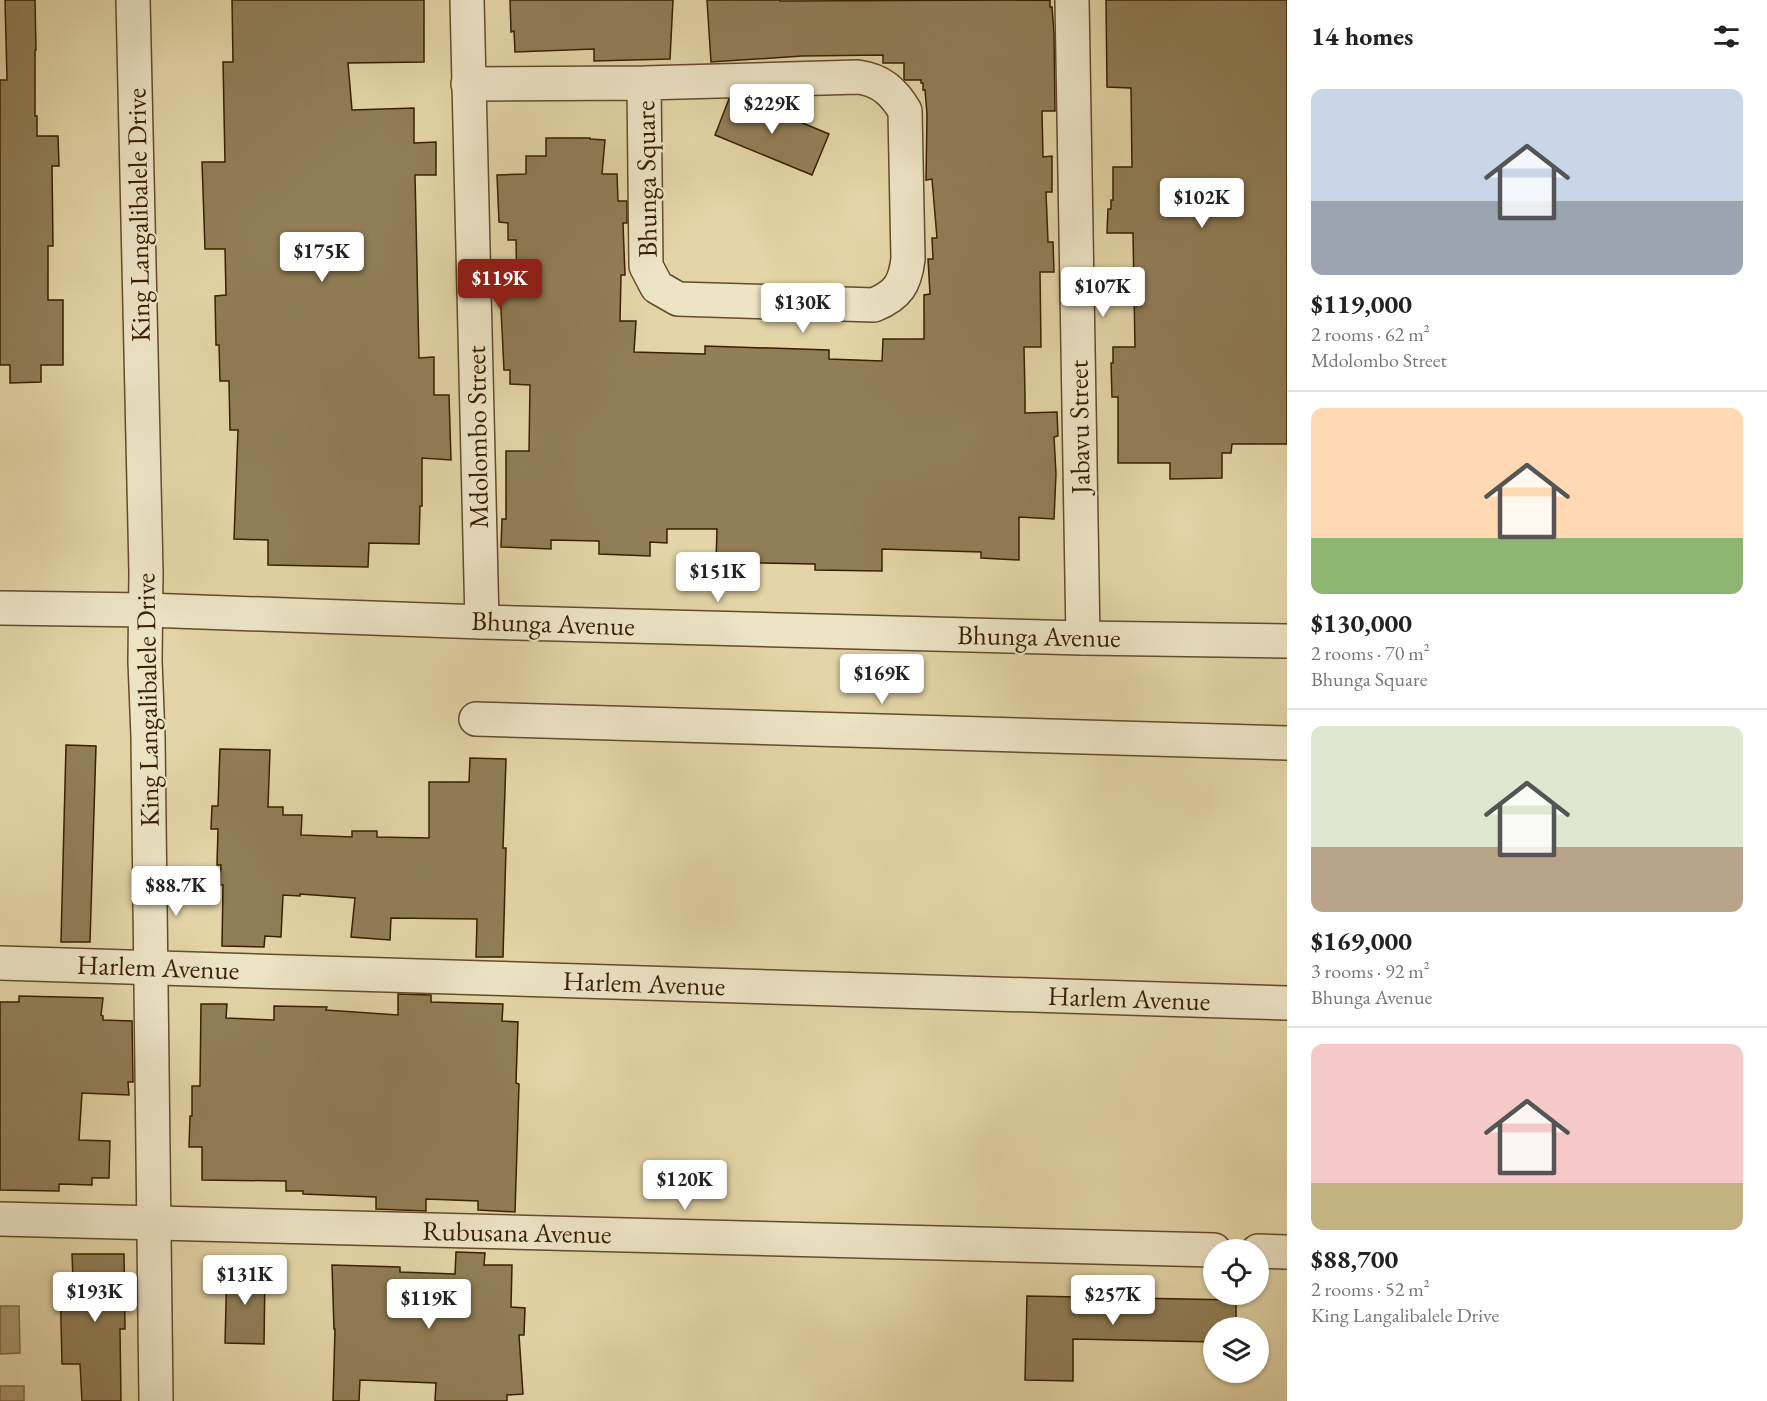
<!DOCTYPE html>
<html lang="en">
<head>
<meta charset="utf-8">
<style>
  :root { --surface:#fff; --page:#f6f6f6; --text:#222; --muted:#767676; --line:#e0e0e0; --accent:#8f2418 }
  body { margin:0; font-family:"EB Garamond",serif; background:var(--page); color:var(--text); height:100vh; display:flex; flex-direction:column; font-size:22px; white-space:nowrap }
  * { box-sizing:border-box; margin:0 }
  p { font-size:20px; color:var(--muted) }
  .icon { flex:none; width:33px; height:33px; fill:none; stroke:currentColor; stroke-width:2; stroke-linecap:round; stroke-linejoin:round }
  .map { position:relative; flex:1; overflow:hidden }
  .sheet { display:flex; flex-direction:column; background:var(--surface); width:480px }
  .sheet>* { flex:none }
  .controls { position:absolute; left:1203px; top:1239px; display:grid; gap:12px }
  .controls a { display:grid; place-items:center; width:66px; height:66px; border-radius:50%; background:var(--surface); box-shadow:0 2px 4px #0004; font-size:30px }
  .price { position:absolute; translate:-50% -51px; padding:0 14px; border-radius:6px; background:#fff; color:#222; font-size:20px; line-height:39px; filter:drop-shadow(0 2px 3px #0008) }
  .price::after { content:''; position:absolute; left:50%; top:36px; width:18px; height:14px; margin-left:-9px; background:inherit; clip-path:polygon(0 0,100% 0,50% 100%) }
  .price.selected { background:var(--accent); color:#fff }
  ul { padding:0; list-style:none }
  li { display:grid; align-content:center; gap:12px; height:318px; padding:0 24px }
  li+li { border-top:2px solid var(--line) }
  li span { display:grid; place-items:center; height:186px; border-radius:12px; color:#555 }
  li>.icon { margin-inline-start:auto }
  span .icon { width:108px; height:108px; fill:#fffc; stroke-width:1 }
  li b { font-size:26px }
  h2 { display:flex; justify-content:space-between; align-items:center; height:72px; padding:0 24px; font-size:26px }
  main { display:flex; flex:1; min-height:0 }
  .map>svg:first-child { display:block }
  .water { fill:#a9976e; stroke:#7c6742; stroke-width:1.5 }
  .building { fill:#917e57; stroke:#391f00; stroke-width:1.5 }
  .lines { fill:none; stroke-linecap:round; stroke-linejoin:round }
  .minor-casing { stroke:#644c2a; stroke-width:36 }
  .minor { stroke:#ede4c6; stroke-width:33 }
  .labels { text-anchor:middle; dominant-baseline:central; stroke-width:4.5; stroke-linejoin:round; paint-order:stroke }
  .street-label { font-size:27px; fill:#391f00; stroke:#ede4c6 }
</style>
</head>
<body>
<main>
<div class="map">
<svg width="1287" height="1401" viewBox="0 0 1287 1401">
  <rect width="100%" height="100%" fill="#e3d5a7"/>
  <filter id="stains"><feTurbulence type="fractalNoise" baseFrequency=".00333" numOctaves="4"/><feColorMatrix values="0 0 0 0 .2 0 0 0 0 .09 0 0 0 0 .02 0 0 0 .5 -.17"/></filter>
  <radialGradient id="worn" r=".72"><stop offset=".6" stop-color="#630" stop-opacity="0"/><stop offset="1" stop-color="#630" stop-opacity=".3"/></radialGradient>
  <!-- water -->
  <g class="water">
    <path d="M 0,1306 L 19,1306 L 20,1353 L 0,1354 Z"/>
    <rect x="0" y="1386" width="24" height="15"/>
  </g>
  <!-- building -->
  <g class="building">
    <path d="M 5,0 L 35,0 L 36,50 L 35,50 L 35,116 L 37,116 L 37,136 L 58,136 L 59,166 L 52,166 L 53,246 L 48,246 L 48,300 L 63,300 L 63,365 L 41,365 L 41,382 L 10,383 L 10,365 L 0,365 L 0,80 L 7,80 Z"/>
    <path d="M 232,0 L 424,0 L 424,62 L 348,63 L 352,110 L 414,108 L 414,143 L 436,142 L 436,175 L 415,175 L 419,358 L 434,357 L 434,395 L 449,395 L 451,460 L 422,458 L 422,506 L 420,506 L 419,544 L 369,543 L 368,567 L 268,565 L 268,540 L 234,539 L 238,430 L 230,430 L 229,381 L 220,381 L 219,345 L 216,345 L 215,296 L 226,295 L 225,249 L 205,249 L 202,162 L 225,162 L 223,62 L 233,62 Z"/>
    <path d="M 510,0 L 673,0 L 670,59 L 594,61 L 594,49 L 515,52 L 514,31 L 511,32 Z"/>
    <path d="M 707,0 L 780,0 L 780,1 L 1050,0 L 1050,7 L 1052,7 L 1054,33 L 1055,111 L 1042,111 L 1043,157 L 1052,156 L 1052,192 L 1046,192 L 1048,242 L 1053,242 L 1054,272 L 1040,272 L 1041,347 L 1024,347 L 1025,396 L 1025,413 L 1057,412 L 1058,436 L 1054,437 L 1056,474 L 1054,519 L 1019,517 L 1019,560 L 981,558 L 981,552 L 882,549 L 882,571 L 815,570 L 815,564 L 716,562 L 717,529 L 667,529 L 667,543 L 650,542 L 650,556 L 599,554 L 599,541 L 551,540 L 551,549 L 501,547 L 502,519 L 506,519 L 506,451 L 529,451 L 530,385 L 510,384 L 510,370 L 504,370 L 500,289 L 517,288 L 516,240 L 508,240 L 508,223 L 499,222 L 497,175 L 526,174 L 526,156 L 546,156 L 546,138 L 590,138 L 590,139 L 605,140 L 602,174 L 617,174 L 618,201 L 627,201 L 627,223 L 623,223 L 625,275 L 621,275 L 620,321 L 636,321 L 634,352 L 705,354 L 705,346 L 829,350 L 829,359 L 882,361 L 883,339 L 924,339 L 924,295 L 930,294 L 928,259 L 933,259 L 932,238 L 937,238 L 932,179 L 926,180 L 927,114 L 925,90 L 923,90 L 923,83 L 921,83 L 921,80 L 905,80 L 904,79 L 904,63 L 883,63 L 883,55 L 802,56 L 711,62 Z"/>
    <path d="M 1106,0 L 1287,0 L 1287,444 L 1232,444 L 1231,453 L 1222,453 L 1222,478 L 1170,479 L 1170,463 L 1118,463 L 1118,397 L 1112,397 L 1111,363 L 1113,363 L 1113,347 L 1135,347 L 1133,233 L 1107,233 L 1108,209 L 1111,209 L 1111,200 L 1113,200 L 1113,167 L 1132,167 L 1131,88 L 1107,87 Z"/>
    <path d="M 729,99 L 745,99 L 829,134 L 812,175 L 715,135 Z"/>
    <path d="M 66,745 L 96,746 L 90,942 L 61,942 Z"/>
    <path d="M 220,749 L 270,750 L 268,807 L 283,807 L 283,815 L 302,815 L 301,835 L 352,837 L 352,831 L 377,831 L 377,837 L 429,838 L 429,782 L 469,782 L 470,758 L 506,759 L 503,848 L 506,848 L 503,957 L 476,957 L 477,919 L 391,918 L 390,940 L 351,937 L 355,898 L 300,894 L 300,896 L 283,895 L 281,937 L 265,936 L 264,947 L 222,946 L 223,885 L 220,885 L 221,865 L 217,865 L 218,829 L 211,829 L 212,806 L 218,806 Z"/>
    <path d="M 398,994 L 431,995 L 431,1002 L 503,1004 L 502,1021 L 518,1022 L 516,1083 L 519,1084 L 515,1212 L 478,1210 L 478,1201 L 426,1199 L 426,1211 L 376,1209 L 376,1197 L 303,1194 L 303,1191 L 286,1191 L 286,1181 L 202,1180 L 202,1147 L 189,1147 L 190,1116 L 192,1116 L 192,1086 L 200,1086 L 201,1004 L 227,1004 L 226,1018 L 274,1020 L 274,1006 L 327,1007 L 326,1010 L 398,1015 Z"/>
    <path d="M 19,996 L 103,998 L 101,1015 L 103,1016 L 103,1020 L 132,1021 L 133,1082 L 128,1082 L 129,1095 L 82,1093 L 79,1140 L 110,1141 L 109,1178 L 92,1178 L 92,1185 L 59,1184 L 59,1191 L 0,1190 L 0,1002 L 19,1002 Z"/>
    <path d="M 456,1252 L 485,1253 L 484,1265 L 512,1265 L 511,1307 L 525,1308 L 524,1335 L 519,1335 L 523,1394 L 507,1395 L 507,1401 L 435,1401 L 436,1383 L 360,1380 L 359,1401 L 333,1401 L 335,1329 L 334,1329 L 332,1265 L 400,1267 L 400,1272 L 455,1274 Z"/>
    <path d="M 72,1254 L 124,1254 L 125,1329 L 120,1329 L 121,1401 L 82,1401 L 80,1364 L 62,1364 L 60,1279 L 73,1279 Z"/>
    <path d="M 227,1265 L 254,1266 L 254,1275 L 265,1275 L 264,1344 L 225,1343 Z"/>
    <path d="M 1027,1296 L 1236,1300 L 1236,1328 L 1214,1328 L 1214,1342 L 1073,1339 L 1073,1381 L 1025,1380 Z"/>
  </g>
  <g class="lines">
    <defs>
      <g id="minor">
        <path d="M 133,0 L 146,572 L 145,661 L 148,737 L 156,1401"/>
        <path d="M 467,0 L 482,622"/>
        <path d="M 1072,0 L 1083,638"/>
        <path d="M 468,84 L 644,83 L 858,77 C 881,80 894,92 905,111 L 908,259 C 905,284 898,295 874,305 L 678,299 L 657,287 L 646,266 L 644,83"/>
        <path d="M 0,608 L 146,610 L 482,622 L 1083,638 L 1287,641"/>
        <path d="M 476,719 L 1287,743"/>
        <path d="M 0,963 L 1287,1003"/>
        <path d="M 0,1219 L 1214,1250"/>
        <path d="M 1258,1251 L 1287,1252"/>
      </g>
    </defs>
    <!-- minor casing -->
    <use href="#minor" class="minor-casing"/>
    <!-- minor -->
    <use href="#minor" class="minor"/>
  </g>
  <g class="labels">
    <!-- street labels -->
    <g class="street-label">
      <text transform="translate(646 179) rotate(-91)">Bhunga Square</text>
      <text transform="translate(138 215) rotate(-91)">King Langalibalele Drive</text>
      <text transform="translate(1079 427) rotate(-91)">Jabavu Street</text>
      <text transform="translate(477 437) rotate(-91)">Mdolombo Street</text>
      <text transform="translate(553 623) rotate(2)">Bhunga Avenue</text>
      <text transform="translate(1039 636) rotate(1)">Bhunga Avenue</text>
      <text transform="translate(147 700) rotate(-91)">King Langalibalele Drive</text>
      <text transform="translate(158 967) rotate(2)">Harlem Avenue</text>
      <text transform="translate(644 983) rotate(2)">Harlem Avenue</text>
      <text transform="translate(1129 998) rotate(2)">Harlem Avenue</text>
      <text transform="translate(517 1232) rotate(1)">Rubusana Avenue</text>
    </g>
  </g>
  <rect width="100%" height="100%" filter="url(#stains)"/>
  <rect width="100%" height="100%" fill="url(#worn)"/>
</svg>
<div class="controls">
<a><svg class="icon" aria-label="locate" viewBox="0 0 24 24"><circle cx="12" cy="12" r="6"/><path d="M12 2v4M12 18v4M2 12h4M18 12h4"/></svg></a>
<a><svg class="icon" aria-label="layers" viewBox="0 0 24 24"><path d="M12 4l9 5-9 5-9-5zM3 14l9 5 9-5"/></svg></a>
</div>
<b class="price" style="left:772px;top:135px">$229K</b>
<b class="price" style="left:1202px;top:229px">$102K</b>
<b class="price" style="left:322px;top:283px">$175K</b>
<b class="price selected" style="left:500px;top:310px">$119K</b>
<b class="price" style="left:1103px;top:318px">$107K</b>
<b class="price" style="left:803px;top:334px">$130K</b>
<b class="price" style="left:718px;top:603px">$151K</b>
<b class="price" style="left:882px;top:705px">$169K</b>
<b class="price" style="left:176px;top:917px">$88.7K</b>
<b class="price" style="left:685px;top:1211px">$120K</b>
<b class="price" style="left:245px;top:1306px">$131K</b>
<b class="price" style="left:95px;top:1323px">$193K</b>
<b class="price" style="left:1113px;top:1326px">$257K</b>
<b class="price" style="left:429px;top:1330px">$119K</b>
</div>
<section class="sheet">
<h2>14 homes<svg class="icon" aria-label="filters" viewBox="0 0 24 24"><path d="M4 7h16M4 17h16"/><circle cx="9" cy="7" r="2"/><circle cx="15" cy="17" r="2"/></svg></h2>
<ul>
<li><span style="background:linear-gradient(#c9d6e8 60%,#9aa5b1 0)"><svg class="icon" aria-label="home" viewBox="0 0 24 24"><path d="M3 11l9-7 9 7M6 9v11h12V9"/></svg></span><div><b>$119,000</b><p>2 rooms · 62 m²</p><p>Mdolombo Street</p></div></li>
<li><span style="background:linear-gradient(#ffd9b3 70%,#8fb573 0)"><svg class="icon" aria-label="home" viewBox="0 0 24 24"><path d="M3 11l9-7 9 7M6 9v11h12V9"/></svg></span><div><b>$130,000</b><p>2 rooms · 70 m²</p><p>Bhunga Square</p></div></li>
<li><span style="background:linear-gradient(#dfe7d0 65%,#b9a48a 0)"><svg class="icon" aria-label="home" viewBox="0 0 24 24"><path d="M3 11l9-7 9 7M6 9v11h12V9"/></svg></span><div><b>$169,000</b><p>3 rooms · 92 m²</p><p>Bhunga Avenue</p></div></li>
<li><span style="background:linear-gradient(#f6c9c9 75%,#c2b280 0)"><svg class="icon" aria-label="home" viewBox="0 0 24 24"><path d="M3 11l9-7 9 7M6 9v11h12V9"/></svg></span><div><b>$88,700</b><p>2 rooms · 52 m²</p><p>King Langalibalele Drive</p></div></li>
</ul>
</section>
</main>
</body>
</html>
